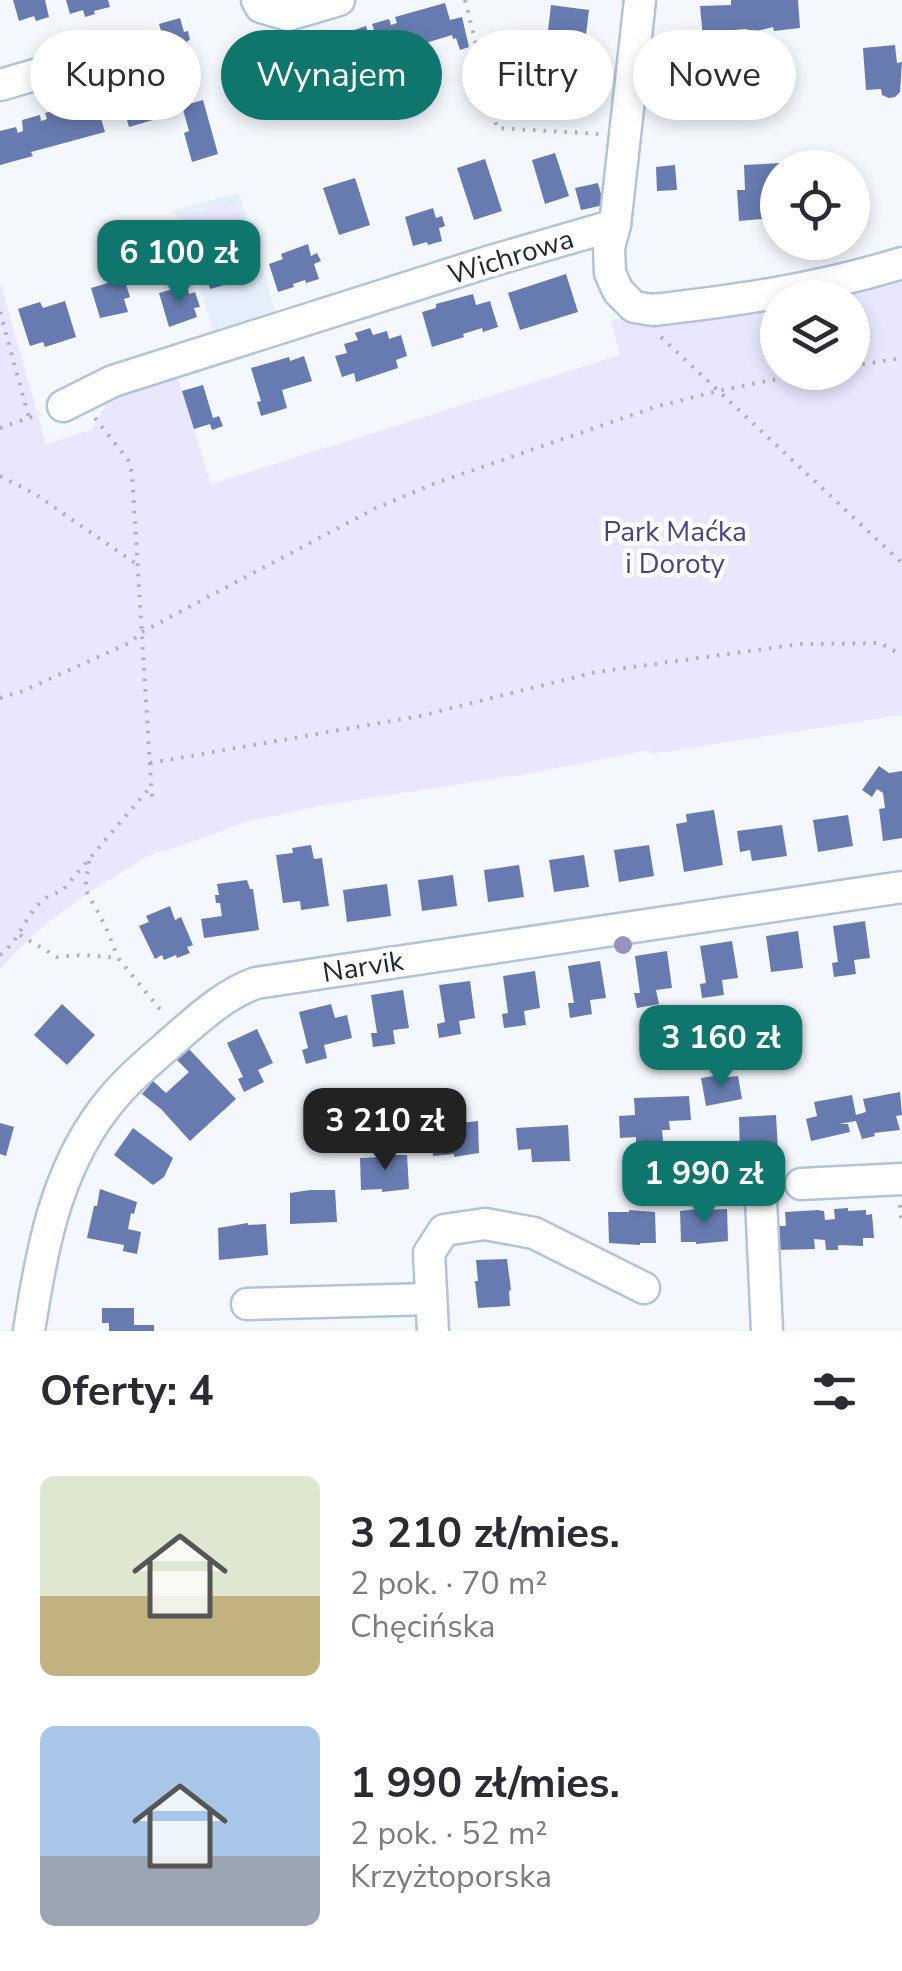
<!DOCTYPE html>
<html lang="pl">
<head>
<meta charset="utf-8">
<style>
  :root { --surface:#fff; --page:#f2f2f3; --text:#2b2b33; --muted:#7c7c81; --accent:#0f766e }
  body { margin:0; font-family:"Nunito Sans",sans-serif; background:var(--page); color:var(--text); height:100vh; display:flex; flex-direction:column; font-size:38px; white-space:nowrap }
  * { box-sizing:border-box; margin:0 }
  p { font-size:32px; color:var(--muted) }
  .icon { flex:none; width:55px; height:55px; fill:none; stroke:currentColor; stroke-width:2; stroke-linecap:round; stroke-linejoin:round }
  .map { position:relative; height:1331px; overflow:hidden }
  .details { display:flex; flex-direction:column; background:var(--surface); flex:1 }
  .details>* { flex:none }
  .guide { position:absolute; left:30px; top:30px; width:842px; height:90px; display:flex; gap:20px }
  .tools { position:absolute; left:760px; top:150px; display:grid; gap:20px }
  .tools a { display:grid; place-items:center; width:110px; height:110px; border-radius:50%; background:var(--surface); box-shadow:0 5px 15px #0003; font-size:50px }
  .price { position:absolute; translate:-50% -85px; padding:0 22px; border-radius:20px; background:var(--accent); color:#fff; font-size:32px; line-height:65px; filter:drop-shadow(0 2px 5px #0008) }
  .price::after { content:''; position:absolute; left:50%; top:60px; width:30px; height:22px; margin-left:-15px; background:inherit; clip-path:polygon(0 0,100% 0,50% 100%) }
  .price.current { background:#222; color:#fff }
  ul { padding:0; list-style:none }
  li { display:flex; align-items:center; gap:30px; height:250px; padding:0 40px }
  li span { display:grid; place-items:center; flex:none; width:280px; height:200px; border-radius:15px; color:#555 }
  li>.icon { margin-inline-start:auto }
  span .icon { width:120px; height:120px; fill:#fffc; stroke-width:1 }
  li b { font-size:42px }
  h2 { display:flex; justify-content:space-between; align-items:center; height:120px; padding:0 40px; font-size:42px }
  .chip { padding:0 35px; border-radius:45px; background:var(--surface); box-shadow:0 5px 15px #0003; font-size:35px; line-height:90px }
  .chip.current { background:var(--accent); color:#fff }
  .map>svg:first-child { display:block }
  .built { fill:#e5effa }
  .green { fill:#e8e7fd }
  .building { fill:#687bb0 }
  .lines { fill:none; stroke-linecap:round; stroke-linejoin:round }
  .minor-casing { stroke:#b1c4d9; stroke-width:35 }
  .path { stroke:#acb1b7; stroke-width:4; stroke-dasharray:2.5 8; stroke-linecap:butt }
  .minor { stroke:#fff; stroke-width:30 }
  .tree { fill:#9793bd }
  .labels { text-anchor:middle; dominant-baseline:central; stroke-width:9; stroke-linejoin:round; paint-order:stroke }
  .street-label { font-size:28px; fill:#212931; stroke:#fff }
  .park-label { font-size:28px; fill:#4b4189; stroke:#fff }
</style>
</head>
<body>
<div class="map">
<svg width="902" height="1331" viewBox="0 0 902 1331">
  <rect width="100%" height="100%" fill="#f4f8fc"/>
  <!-- built -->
  <path class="built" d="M 239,193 L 277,316 L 215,335 L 174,210 Z"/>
  <!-- green -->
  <g class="green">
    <path d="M 235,200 L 245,234 L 192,247 L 183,216 Z"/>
    <path d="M 902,271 L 902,715 L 651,754 L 650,750 L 520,775 L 324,805 L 246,822 L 166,851 L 155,852 C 99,885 43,919 0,969 L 0,282 L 46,444 L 92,429 L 114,389 L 177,375 L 211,484 L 620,355 L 611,320 L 777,300 L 778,372 L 852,372 L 852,298 L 797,297 Z"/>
  </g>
  <!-- building -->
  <g class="building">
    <path d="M 13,0 L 45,0 L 49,17 L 36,21 L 34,16 L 19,21 Z"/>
    <path d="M 66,0 L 108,0 L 110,7 L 94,11 L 95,14 L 85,17 L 83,10 L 70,14 Z"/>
    <path d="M 731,0 L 798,0 L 800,28 L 774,31 L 773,27 L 753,32 L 746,29 L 734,30 L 735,35 L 703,38 L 700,6 L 731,5 Z"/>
    <path d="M 445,3 L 450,20 L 462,17 L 469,47 L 460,50 L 456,38 L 453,39 L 452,35 L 334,71 L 335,75 L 288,90 L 279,58 L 295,53 L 297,59 L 302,58 L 301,52 L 318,47 L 319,52 L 326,50 L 324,39 L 343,33 L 344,40 L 350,38 L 348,32 L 366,26 L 368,32 L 374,30 L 372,24 L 389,19 L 391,25 L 397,23 L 395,17 Z"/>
    <path d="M 551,5 L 589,10 L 585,43 L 547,39 Z"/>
    <path d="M 180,18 L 184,32 L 188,31 L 190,40 L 187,41 L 191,56 L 170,62 L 159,24 Z"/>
    <path d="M 895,45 L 897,63 L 902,62 L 900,92 L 895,97 L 889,98 L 882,95 L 881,89 L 866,90 L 863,48 Z"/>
    <path d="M 236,58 L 237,63 L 251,58 L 259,87 L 234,93 L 226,61 Z"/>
    <path d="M 741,62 L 742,94 L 734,94 L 735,112 L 703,113 L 702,86 L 695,86 L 694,63 Z"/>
    <path d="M 541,65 L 591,69 L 589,90 L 575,88 L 573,105 L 531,101 L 533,75 L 540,76 Z"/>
    <path d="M 135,89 L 136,93 L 148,90 L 153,120 L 129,127 L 119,93 Z"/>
    <path d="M 203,100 L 218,154 L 192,162 L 184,133 L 189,131 L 182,106 Z"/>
    <path d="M 88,101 L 90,107 L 97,105 L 105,132 L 31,152 L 33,156 L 0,165 L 0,131 L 16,127 L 18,133 L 23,131 L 22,120 L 40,115 L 41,121 L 47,119 L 45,113 L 64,108 L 66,114 L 72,112 L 70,106 Z"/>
    <path d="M 555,153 L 569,196 L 545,204 L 532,160 Z"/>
    <path d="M 485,159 L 502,211 L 474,220 L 457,168 Z"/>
    <path d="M 802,162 L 802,168 L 778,168 L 778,197 L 768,198 L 769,208 L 762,208 L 762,219 L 739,221 L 737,190 L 745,190 L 744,165 Z"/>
    <path d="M 675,165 L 677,190 L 657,191 L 656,167 Z"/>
    <path d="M 355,178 L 370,225 L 339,235 L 323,188 Z"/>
    <path d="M 598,183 L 604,205 L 581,210 L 575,188 Z"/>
    <path d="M 433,208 L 436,218 L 442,216 L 445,226 L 439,228 L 442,241 L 428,245 L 427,242 L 413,246 L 405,217 Z"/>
    <path d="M 245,241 L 252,259 L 245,261 L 250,276 L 223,282 L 224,285 L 210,289 L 200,256 Z"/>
    <path d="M 308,244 L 311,256 L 317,253 L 321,261 L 314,264 L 319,279 L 306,283 L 305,280 L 293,284 L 294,287 L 278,292 L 269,264 L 283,259 L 281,254 Z"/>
    <path d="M 566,274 L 578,312 L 520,330 L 508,293 Z"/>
    <path d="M 124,278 L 130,297 L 124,299 L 128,312 L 100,318 L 91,288 Z"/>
    <path d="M 187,285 L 189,294 L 195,292 L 200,307 L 194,308 L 197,317 L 169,327 L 159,293 Z"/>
    <path d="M 473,294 L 476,305 L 490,301 L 498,327 L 483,332 L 482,328 L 463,334 L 464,337 L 432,347 L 422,312 L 436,308 L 436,304 Z"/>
    <path d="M 65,301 L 76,337 L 45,347 L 43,342 L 30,346 L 18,309 L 40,302 L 43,308 Z"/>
    <path d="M 370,328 L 373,335 L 387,331 L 389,339 L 401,335 L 407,356 L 396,360 L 398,368 L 356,382 L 354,373 L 342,377 L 335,356 L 347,353 L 344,344 L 358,340 L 355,333 Z"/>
    <path d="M 304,356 L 312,381 L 282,390 L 287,408 L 261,416 L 257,402 L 261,401 L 251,368 L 289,357 L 290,361 Z"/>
    <path d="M 203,385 L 213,418 L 219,416 L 223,426 L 212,430 L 210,424 L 194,429 L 182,391 Z"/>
    <path d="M 879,766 L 889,773 L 902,771 L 902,838 L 883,841 L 879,809 L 885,808 L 883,793 L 877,789 L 872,797 L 862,790 Z"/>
    <path d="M 714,810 L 723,865 L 684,872 L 676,824 L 687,822 L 686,814 Z"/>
    <path d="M 848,815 L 853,846 L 818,852 L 813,820 Z"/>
    <path d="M 782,825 L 787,856 L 752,861 L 750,850 L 740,852 L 737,831 Z"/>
    <path d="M 311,845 L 314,859 L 322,858 L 329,906 L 301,910 L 300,901 L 283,903 L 276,855 L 293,853 L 292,848 Z"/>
    <path d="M 649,845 L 654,876 L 619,882 L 614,850 Z"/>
    <path d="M 584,855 L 589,887 L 554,892 L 549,860 Z"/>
    <path d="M 519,865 L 524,897 L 488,902 L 484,870 Z"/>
    <path d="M 453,875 L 457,906 L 422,911 L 418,880 Z"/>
    <path d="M 247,880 L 250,889 L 253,889 L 259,930 L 204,938 L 201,919 L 222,916 L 220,903 L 216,903 L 215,895 L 219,895 L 217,884 Z"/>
    <path d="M 387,884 L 391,916 L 347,922 L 343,890 Z"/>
    <path d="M 170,906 L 175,920 L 181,917 L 193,945 L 187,947 L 190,953 L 177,958 L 176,955 L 164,960 L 162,955 L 155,959 L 139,926 L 149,922 L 146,916 Z"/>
    <path d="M 865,921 L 870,958 L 854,960 L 856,974 L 834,977 L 832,963 L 838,962 L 833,926 Z"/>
    <path d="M 798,931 L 803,968 L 771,972 L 766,936 Z"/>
    <path d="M 732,941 L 738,978 L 722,980 L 724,995 L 702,998 L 700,984 L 706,983 L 700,946 Z"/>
    <path d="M 667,951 L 672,988 L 656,990 L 659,1004 L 637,1008 L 634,993 L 640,993 L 635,956 Z"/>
    <path d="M 600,961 L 606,998 L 590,1000 L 592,1014 L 570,1018 L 568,1003 L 574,1003 L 568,966 Z"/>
    <path d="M 535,971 L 540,1008 L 524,1011 L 526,1025 L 504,1028 L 502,1014 L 508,1013 L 503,976 Z"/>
    <path d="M 470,981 L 475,1018 L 459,1021 L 461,1034 L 439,1038 L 437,1024 L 445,1022 L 439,985 Z"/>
    <path d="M 403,990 L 409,1028 L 393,1030 L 395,1044 L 373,1047 L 371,1033 L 377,1033 L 371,995 Z"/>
    <path d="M 62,1004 L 95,1035 L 67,1065 L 34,1035 Z"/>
    <path d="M 331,1004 L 335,1018 L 347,1015 L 352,1038 L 324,1045 L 327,1058 L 306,1064 L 302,1050 L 308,1048 L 299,1012 Z"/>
    <path d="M 257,1029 L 273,1063 L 258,1070 L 264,1082 L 244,1092 L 238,1079 L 243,1077 L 227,1043 Z"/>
    <path d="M 189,1049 L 236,1099 L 190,1141 L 161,1109 L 142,1094 L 153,1081 L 166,1093 L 189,1072 L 176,1059 Z"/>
    <path d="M 720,1075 L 720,1078 L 738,1076 L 742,1099 L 706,1106 L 701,1078 Z"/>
    <path d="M 900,1092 L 902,1115 L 896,1116 L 900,1130 L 874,1133 L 875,1136 L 862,1139 L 856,1121 L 839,1124 L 848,1124 L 850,1132 L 811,1141 L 806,1119 L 817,1116 L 814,1102 L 852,1095 L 856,1115 L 866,1112 L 863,1099 Z"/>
    <path d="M 689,1096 L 691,1120 L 669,1121 L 670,1130 L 662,1130 L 663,1141 L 640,1145 L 636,1142 L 636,1137 L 620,1138 L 619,1116 L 635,1115 L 634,1098 Z"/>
    <path d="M 776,1115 L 778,1151 L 740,1154 L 739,1117 Z"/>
    <path d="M 461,1120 L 461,1123 L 478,1121 L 479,1153 L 454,1157 L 454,1154 L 433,1156 L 432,1124 Z"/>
    <path d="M 0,1123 L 14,1127 L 6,1156 L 0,1154 Z"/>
    <path d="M 568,1125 L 570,1161 L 532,1162 L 531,1149 L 518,1150 L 516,1128 Z"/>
    <path d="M 133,1128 L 173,1158 L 164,1177 L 153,1185 L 114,1155 Z"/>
    <path d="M 380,1155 L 407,1155 L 409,1189 L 382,1192 L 382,1189 L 361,1190 L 360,1158 L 381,1157 Z"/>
    <path d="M 100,1189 L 137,1202 L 134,1214 L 131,1213 L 128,1229 L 141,1232 L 137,1254 L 123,1251 L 124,1245 L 87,1238 L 94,1206 L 97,1206 Z"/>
    <path d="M 310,1190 L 335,1190 L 337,1222 L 290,1224 L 290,1193 Z"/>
    <path d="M 706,1208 L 706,1210 L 727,1209 L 728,1241 L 696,1244 L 696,1242 L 681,1242 L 680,1211 Z"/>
    <path d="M 848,1208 L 848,1211 L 866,1210 L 866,1215 L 872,1214 L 874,1238 L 863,1238 L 863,1246 L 838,1245 L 838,1250 L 826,1250 L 825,1240 L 814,1239 L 815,1249 L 775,1250 L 774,1226 L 786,1226 L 785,1212 L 818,1210 L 824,1211 L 825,1220 L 835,1219 L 834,1209 Z"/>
    <path d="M 629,1210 L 655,1212 L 656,1243 L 640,1243 L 640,1245 L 609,1243 L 608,1212 L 629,1212 Z"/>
    <path d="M 248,1223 L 248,1225 L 266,1224 L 268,1255 L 219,1260 L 218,1228 Z"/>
    <path d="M 507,1259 L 511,1290 L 509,1291 L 510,1306 L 478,1308 L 475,1281 L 478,1281 L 476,1260 Z"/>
    <path d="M 102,1308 L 134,1308 L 134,1325 L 154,1325 L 154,1331 L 109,1331 L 109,1323 L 102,1323 Z"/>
  </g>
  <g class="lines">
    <defs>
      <g id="minor">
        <path d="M 257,0 L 261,7 L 288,15 L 339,0"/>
        <path d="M 0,85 L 128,48"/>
        <path d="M 615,225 L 640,0"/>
        <path d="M 63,406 L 113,381 L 491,261 L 615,225 L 609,247 L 610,273 L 618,291 L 634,307 L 653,310 C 741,300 817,289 902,263"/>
        <path d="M 760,1177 L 767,1331"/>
        <path d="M 801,1184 L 902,1179"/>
        <path d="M 247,1304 L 431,1299"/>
        <path d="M 29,1331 C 41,1253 55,1173 104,1109 C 124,1082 150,1061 175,1039 C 199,1018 225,994 256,983 L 902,887"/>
        <path d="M 433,1331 L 429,1253 L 444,1230 L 485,1224 L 534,1233 L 644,1288"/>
      </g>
    </defs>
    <!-- minor casing -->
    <use href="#minor" class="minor-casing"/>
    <!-- path -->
    <g class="path">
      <path d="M 465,0 L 497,128 L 600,134"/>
      <path d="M 0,312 L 29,418"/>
      <path d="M 661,337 L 902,563"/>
      <path d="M 852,366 L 902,358"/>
      <path d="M 95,418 L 128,460 L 132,473 L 152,798"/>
      <path d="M 0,428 L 40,414"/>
      <path d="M 0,476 L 35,494 L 138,565"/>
      <path d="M 0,698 L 23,691 L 129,643 L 142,632 L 374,509 L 433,484 L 655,407 L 718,391 L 811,372"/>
      <path d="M 150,763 L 420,716 L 596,672 L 801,644 L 880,643 L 902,655"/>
      <path d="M 89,861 L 85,889 L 105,925 L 118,958"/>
      <path d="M 20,935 L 57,957 L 84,955 L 118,958 L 163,1013"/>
      <path d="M 0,955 C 19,941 24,918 41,902 C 46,896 56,894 63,890 L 151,786"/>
      <path d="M 900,1205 L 902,1226"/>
    </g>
    <!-- minor -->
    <use href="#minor" class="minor"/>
  </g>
  <!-- trees -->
  <circle class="tree" cx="623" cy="945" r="9"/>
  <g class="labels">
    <!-- street labels -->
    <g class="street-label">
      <text transform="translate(511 257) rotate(-17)">Wichrowa</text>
      <text transform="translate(363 967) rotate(-9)">Narvik</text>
    </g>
    <!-- park labels -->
    <g class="park-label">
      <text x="675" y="532">Park Maćka<tspan x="675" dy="32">i Doroty</tspan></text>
    </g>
  </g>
</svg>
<div class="tools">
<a><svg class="icon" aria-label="locate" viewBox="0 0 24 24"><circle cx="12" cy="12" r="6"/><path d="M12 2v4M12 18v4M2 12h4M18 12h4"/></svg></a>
<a><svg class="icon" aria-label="layers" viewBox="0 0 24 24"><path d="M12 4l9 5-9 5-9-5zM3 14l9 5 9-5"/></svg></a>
</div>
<b class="price" style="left:179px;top:305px">6 100 zł</b>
<b class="price" style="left:721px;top:1090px">3 160 zł</b>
<b class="price current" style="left:385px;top:1173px">3 210 zł</b>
<b class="price" style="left:704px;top:1226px">1 990 zł</b>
<div class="guide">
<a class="chip">Kupno</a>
<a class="chip current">Wynajem</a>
<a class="chip">Filtry</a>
<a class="chip">Nowe</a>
</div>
</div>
<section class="details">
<h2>Oferty: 4<svg class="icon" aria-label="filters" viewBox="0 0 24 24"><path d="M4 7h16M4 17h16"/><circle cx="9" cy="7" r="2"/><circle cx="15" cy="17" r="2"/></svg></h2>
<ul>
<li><span style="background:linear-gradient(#dfe7d0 60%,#c2b280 0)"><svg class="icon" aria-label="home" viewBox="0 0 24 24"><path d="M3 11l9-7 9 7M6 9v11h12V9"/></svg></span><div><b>3 210 zł/mies.</b><p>2 pok. · 70 m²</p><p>Chęcińska</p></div></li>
<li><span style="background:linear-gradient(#a9c7e8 65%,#9aa5b1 0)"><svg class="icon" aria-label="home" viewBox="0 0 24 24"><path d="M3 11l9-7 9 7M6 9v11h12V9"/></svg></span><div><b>1 990 zł/mies.</b><p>2 pok. · 52 m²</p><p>Krzyżtoporska</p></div></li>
</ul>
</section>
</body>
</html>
